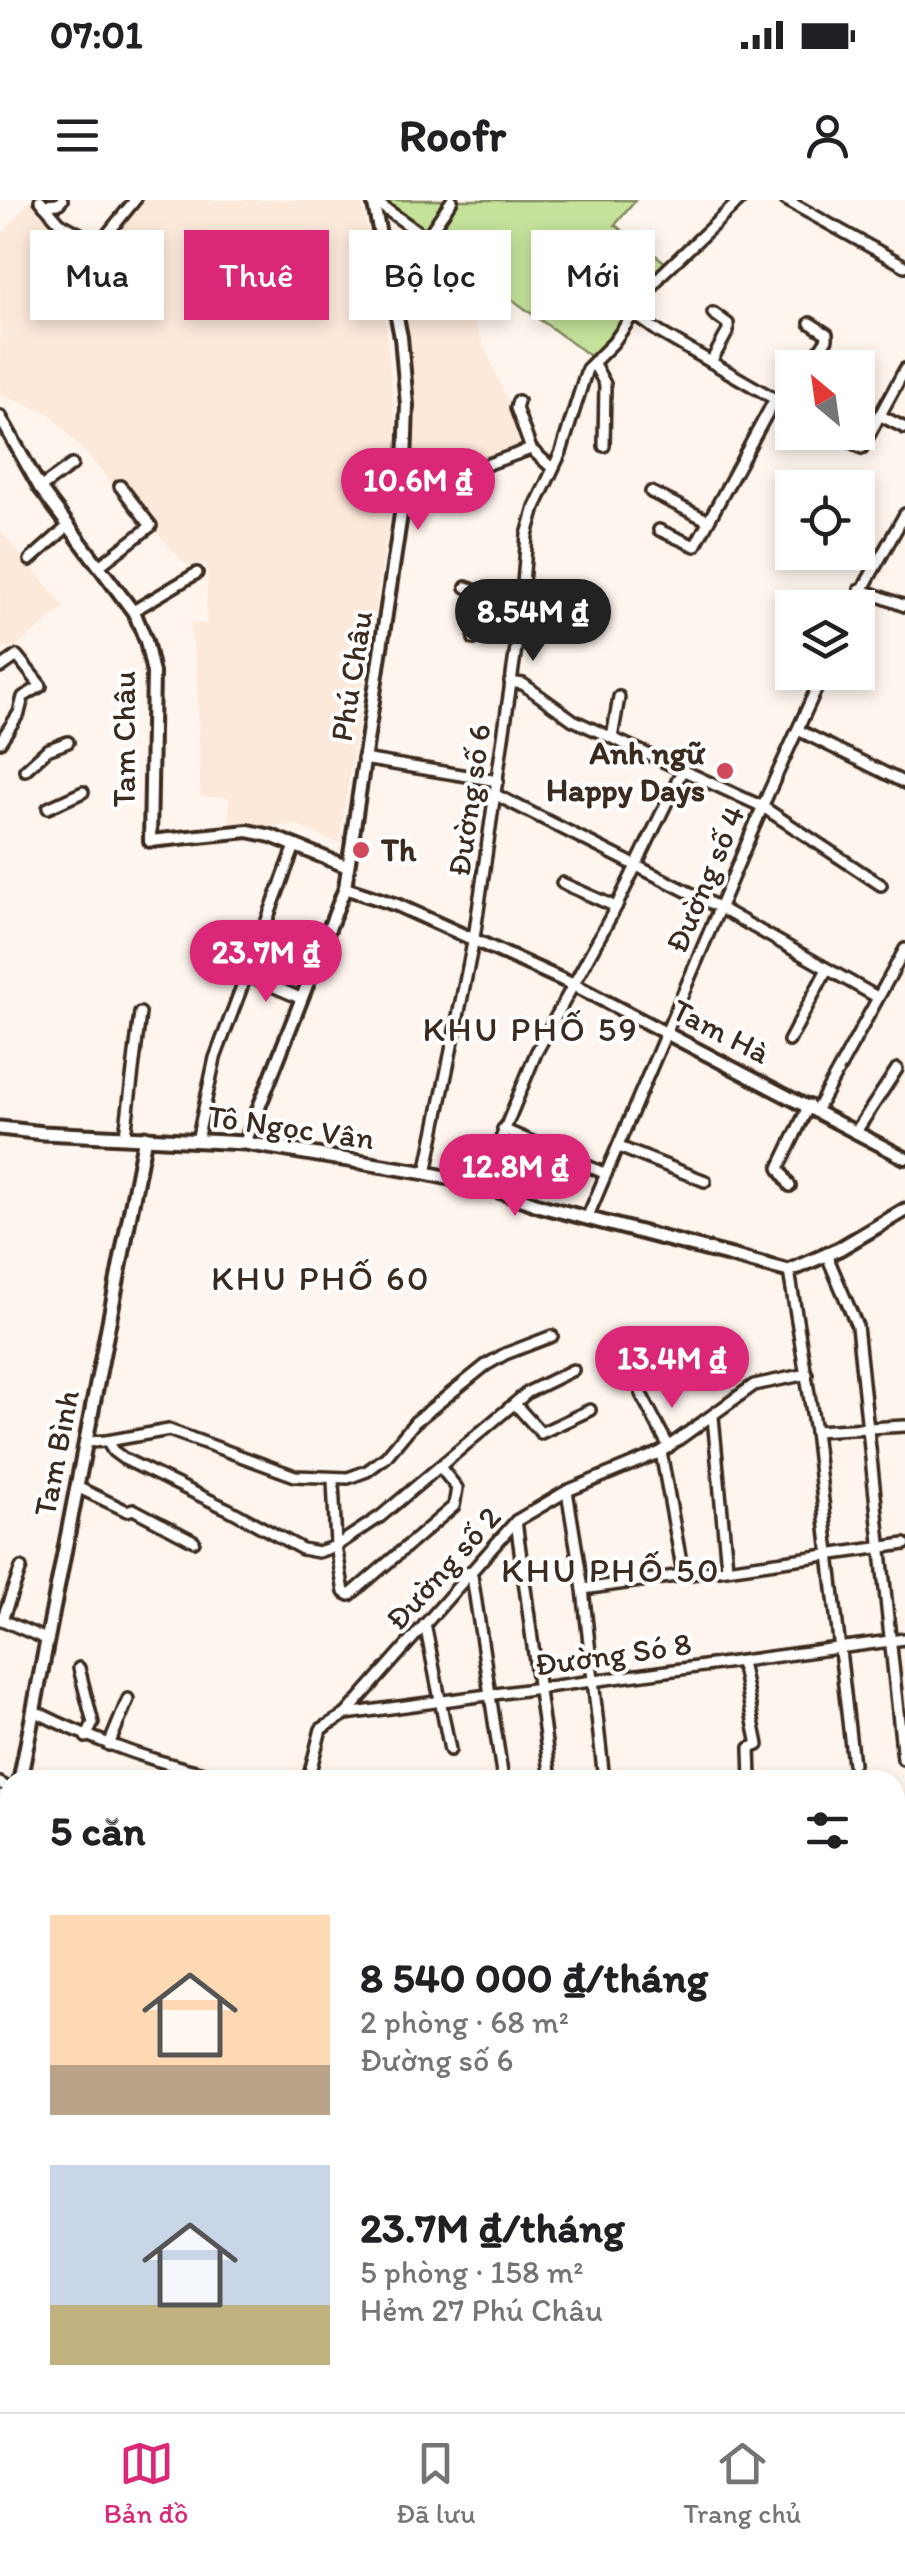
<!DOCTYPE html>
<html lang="vi">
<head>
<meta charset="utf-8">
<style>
  :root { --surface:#fff; --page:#f2f2f2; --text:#202124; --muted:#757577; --line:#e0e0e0; --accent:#db2777 }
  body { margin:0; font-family:Itim,sans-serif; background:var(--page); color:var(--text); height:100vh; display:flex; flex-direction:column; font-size:38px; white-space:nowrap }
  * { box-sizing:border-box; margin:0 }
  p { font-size:32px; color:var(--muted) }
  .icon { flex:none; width:55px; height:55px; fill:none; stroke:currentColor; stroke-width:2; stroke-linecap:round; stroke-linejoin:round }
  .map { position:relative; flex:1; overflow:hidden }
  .sheet { position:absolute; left:0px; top:1570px; width:905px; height:642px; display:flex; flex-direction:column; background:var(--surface); border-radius:30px 30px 0 0; box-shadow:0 5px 15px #0003 }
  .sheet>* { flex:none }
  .hud { position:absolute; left:30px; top:30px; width:845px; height:90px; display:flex; gap:20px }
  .needle { width:65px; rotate:331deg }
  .controls { position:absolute; left:775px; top:150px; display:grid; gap:20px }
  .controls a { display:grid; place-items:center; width:100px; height:100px; border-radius:0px; background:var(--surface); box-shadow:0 5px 15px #0003; font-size:50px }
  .price { position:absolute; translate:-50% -85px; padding:0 22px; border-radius:35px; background:var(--accent); color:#fff; font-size:32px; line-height:65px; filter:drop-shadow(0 2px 5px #0008) }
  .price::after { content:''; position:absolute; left:50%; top:60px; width:30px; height:22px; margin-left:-15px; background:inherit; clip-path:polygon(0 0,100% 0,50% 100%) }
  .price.on { background:#222; color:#fff }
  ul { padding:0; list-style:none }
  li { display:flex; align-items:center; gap:30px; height:250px; padding:0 50px }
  li span { display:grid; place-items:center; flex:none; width:280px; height:200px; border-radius:0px; color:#555 }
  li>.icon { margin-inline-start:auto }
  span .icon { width:120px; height:120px; fill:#fffc; stroke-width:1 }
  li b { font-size:42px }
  h2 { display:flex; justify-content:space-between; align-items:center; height:120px; padding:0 50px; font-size:42px }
  .tag { padding:0 35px; border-radius:0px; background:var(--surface); box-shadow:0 5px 15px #0003; font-size:35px; line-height:90px }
  .tag.on { background:var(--accent); color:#fff }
  .status { display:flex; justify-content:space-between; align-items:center; height:70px; padding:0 50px; background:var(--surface); direction:ltr }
  .status svg { height:28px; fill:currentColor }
  header { display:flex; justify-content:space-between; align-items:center; height:130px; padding:0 50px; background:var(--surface); font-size:45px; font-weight:700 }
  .tabs { display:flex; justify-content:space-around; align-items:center; height:140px; border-top:2px solid var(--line); background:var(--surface); font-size:28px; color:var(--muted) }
  .tabs a { display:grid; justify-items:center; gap:5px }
  .tabs .on { color:var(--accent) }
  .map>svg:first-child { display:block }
  .built { fill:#fde9da }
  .green { fill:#c4e29a; stroke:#80865c; stroke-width:2.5 }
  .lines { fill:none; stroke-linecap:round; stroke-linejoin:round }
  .stream { stroke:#6c9498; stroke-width:2.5 }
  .minor-casing { stroke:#3b2a1e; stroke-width:16 }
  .tertiary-casing { stroke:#3b2a1e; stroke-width:18 }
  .secondary-casing { stroke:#3b2a1e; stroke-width:19 }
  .minor { stroke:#fff; stroke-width:9 }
  .tertiary { stroke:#fff; stroke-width:10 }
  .secondary { stroke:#fff; stroke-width:11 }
  .poi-dot { fill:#d1495b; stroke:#fff; stroke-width:4 }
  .labels { text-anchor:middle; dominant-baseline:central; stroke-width:8; stroke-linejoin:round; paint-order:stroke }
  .street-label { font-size:32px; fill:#3b2a1e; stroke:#fff }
  .poi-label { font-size:32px; font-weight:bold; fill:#3b2a1e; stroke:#fff; text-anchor:end }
  .neighbourhood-label { font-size:35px; letter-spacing:2.5px; fill:#3b2a1e; stroke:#fff }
</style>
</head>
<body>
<div class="status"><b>07:01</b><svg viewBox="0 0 49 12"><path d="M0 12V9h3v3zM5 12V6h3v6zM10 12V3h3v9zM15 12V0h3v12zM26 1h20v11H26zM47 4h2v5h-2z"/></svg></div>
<header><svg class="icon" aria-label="menu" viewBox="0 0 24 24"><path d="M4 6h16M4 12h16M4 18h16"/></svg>Roofr<svg class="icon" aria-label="person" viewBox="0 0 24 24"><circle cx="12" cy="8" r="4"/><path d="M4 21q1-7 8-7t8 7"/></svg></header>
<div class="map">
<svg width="905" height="2212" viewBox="0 0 905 2212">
  <rect width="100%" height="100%" fill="#fef5ee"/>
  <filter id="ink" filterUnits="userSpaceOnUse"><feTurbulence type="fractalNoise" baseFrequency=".01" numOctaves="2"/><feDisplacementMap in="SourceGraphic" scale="20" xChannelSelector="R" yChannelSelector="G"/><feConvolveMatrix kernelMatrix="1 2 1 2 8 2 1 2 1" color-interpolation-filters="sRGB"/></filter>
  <g filter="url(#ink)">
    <!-- built -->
    <g class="built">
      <path d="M 30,0 L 101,50 L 141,0 L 361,0 L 385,117 L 399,255 L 339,643 L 296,625 L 229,627 L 229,597 L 200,597 L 197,474 L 190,422 L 206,424 L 207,364 L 186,365 L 49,213 L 0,195 L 0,37 Z"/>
      <path d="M 465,101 L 526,245 L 418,283 L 405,109 Z"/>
      <path d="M 0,330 L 65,407 L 17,446 L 0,449 Z"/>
    </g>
    <!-- green -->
    <path class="green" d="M 385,0 L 636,0 L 615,25 L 666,63 L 596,155 L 590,156 L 466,66 L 427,41 L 423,27 Z"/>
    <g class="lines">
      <!-- stream -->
      <g class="stream">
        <path d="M 895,1919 L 905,1919"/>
        <path d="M 596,2212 L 599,2202"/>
      </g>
      <defs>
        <g id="minor">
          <path d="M 40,0 L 60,23 L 93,41 L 105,37 L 135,0"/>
          <path d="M 373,0 L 424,36 L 431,31 L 452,0"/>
          <path d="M 786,0 L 905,66"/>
          <path d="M 44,5 L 58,4 L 62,0"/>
          <path d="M 634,114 L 659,132 L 792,209"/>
          <path d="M 711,162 L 728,131 L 728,124 L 713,113"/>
          <path d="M 594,164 L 605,184 L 604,246"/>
          <path d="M 808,168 L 827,139 L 827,134 L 810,123"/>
          <path d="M 518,201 L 516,208 L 531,249"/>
          <path d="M 784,204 L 792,191"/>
          <path d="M 879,215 L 905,228"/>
          <path d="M 834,232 L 862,248 L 905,169"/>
          <path d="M 40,288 L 72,265"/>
          <path d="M 651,292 L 707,320"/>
          <path d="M 404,294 L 531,249 L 552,268"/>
          <path d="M 659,330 L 695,346 L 775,199"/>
          <path d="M 30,360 L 67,327"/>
          <path d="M 99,366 L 151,326 L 120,286"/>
          <path d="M 466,387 L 501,400 L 520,402"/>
          <path d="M 860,389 L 905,406"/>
          <path d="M 852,408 L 905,314"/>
          <path d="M 133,411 L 197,373"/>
          <path d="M 474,439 L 488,395"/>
          <path d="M 0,468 L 17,456 L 41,486 L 23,497 L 19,513 L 0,542"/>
          <path d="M 510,482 L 523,484 L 573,520 L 763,607 L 881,685"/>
          <path d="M 800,531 L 905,583"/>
          <path d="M 612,538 L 619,497"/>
          <path d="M 363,559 L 498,581"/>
          <path d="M 25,570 L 47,550 L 68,542"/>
          <path d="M 496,595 L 720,708 L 877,797"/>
          <path d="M 48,608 L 83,592"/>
          <path d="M 562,683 L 616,707"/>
          <path d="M 247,775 L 300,798"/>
          <path d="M 789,841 L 827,769"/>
          <path d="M 817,909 L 905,749"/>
          <path d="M 503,929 L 606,974"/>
          <path d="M 857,930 L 897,869"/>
          <path d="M 125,936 L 140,813"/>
          <path d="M 197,941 L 215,858 L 295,646"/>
          <path d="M 619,947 L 705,981"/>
          <path d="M 426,973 L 474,738 L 520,420 L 527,335 L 535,307 L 561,252 L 587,169 L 613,143 L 662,74 L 740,0"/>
          <path d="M 482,985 L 536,853 L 616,707 L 683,569"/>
          <path d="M 790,986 L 779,968 L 809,905"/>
          <path d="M 588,1016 L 768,594 L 824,472"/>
          <path d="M 827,1056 L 857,1126 L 903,1559"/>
          <path d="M 789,1071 L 815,1231 L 853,1564"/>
          <path d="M 641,1194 L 669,1247"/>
          <path d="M 515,1204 L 541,1233 L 590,1210"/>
          <path d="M 713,1217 L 727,1367"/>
          <path d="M 815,1231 L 905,1226"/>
          <path d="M 107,1241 L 169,1230 L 295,1276 L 348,1278 L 367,1271 L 386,1257 L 415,1222 L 486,1165 L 505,1154 L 552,1136"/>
          <path d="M 86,1242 L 107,1241 L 113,1251 L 124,1259 L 230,1310 L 302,1349 L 318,1352 L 336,1346 L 381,1316 L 528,1192 L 573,1170"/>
          <path d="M 661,1252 L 683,1373"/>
          <path d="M 333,1279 L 336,1346 L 344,1392 L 350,1395 L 454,1306 L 457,1288 L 440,1267"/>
          <path d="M 77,1287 L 127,1311 L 133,1309 L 194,1341"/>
          <path d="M 567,1291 L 583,1389 L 604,1580"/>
          <path d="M 516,1321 L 551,1580"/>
          <path d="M 21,1368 L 2,1420 L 48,1440"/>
          <path d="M 469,1372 L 472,1376 L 503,1580"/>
          <path d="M 583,1389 L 905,1344"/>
          <path d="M 425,1424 L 450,1550"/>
          <path d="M 741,1462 L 758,1545 L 750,1548 L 751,1580"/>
          <path d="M 79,1468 L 93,1523 L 86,1537"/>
          <path d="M 34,1511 C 98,1543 164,1566 235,1580"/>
          <path d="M 346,1514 L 516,1321 L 567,1291 L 661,1252 L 754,1185 L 807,1174"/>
          <path d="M 109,1545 L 128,1499"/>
          <path d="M 308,1580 L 321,1529 L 346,1514 L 905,1439"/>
          <path d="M 0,1583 L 10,1589"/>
          <path d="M 0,1595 L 10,1598"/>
          <path d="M 895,1617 L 905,1616"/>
          <path d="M 895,1741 L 905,1741"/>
          <path d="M 0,1763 L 10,1767"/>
          <path d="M 0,1860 L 10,1866"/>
          <path d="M 895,1930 L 905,1930"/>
          <path d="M 0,2030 L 10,2038"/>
          <path d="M 895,2081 L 905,2081"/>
          <path d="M 895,2091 L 902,2167"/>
          <path d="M 0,2129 L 10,2122"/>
          <path d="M 376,2202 L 378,2204"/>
          <path d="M 0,2208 L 13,2212"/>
          <path d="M 193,2212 L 199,2202"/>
          <path d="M 248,2212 L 255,2202"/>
          <path d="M 398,2212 L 404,2202"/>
        </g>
        <g id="tertiary">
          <path d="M 0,217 L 40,288 L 135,414 L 146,441 L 153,473 L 150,641 L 248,631 L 271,636 L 348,667"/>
          <path d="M 345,688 L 397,705 L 574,785 L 905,958"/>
          <path d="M 245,943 L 345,688 L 404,294 L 407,205 L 401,137 L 373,0"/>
        </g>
        <g id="secondary">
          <path d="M 0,928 L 43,933 L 245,943 L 426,973 L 482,985 L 541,1006 L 789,1071 L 839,1049 L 905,1010"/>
          <path d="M 20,1580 L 145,937"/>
          <path d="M 0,1700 L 10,1639"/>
        </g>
      </defs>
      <!-- minor casing -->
      <use href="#minor" class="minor-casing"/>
      <!-- tertiary casing -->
      <use href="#tertiary" class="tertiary-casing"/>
      <!-- secondary casing -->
      <use href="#secondary" class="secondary-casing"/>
      <!-- minor -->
      <use href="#minor" class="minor"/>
      <!-- tertiary -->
      <use href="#tertiary" class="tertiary"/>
      <!-- secondary -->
      <use href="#secondary" class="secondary"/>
    </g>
  </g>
  <!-- markers -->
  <g class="poi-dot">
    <circle cx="725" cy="571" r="10"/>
    <circle cx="361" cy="650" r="10"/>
  </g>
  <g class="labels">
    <!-- street labels -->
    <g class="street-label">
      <text transform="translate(351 476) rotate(-81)">Phú Châu</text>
      <text transform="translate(124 539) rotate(-90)">Tam Châu</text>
      <text transform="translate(469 600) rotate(-82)">Đường số 6</text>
      <text transform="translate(705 679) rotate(-67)">Đường số 4</text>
      <text transform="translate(721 831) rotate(27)">Tam Hà</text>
      <text transform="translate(291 927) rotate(8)">Tô Ngọc Vân</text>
      <text transform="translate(56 1253) rotate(-79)">Tam Bình</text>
      <text transform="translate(443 1368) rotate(-48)">Đường số 2</text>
      <text transform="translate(613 1454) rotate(-8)">Đường Só 8</text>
    </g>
    <!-- poi labels -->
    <g class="poi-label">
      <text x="705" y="553">Anh ngữ<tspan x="705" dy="37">Happy Days</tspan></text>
      <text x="381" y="650" text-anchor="start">Th</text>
    </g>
    <!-- neighbourhood labels -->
    <g class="neighbourhood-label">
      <text x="531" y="829">KHU PHỐ 59</text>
      <text x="321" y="1078">KHU PHỐ 60</text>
      <text x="611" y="1370">KHU PHỐ 50</text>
    </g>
  </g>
</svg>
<div class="controls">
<a><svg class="needle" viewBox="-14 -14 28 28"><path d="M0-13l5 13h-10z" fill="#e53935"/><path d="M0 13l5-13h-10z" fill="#757577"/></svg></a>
<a><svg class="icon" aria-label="locate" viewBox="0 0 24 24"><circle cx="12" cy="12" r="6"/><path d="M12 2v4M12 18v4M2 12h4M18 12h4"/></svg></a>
<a><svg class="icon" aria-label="layers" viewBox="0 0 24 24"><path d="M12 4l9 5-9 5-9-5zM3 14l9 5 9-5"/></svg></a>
</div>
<b class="price" style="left:418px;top:333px">10.6M ₫</b>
<b class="price on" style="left:533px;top:464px">8.54M ₫</b>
<b class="price" style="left:266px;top:805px">23.7M ₫</b>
<b class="price" style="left:515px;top:1019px">12.8M ₫</b>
<b class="price" style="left:672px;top:1211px">13.4M ₫</b>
<div class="hud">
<a class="tag">Mua</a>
<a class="tag on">Thuê</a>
<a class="tag">Bộ lọc</a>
<a class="tag">Mới</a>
</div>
<section class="sheet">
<h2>5 căn<svg class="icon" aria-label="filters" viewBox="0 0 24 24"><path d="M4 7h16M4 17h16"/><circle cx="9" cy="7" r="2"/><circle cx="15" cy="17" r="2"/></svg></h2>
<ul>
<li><span style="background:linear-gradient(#ffd9b3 75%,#b9a48a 0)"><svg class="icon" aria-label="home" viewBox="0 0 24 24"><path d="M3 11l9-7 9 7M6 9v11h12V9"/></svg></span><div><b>8 540 000 ₫/tháng</b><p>2 phòng · 68 m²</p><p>Đường số 6</p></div></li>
<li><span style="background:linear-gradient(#c9d6e8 70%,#c2b280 0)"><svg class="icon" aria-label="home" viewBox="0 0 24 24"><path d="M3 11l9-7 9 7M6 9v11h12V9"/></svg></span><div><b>23.7M ₫/tháng</b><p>5 phòng · 158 m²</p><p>Hẻm 27 Phú Châu</p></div></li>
</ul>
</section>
</div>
<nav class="tabs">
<a class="on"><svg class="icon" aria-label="map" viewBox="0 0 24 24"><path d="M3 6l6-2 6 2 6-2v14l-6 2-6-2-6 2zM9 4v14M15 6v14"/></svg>Bản đồ</a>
<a><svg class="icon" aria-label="saved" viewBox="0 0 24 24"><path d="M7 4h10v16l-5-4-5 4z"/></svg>Đã lưu</a>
<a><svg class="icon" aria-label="home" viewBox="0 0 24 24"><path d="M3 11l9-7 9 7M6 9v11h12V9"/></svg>Trang chủ</a>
</nav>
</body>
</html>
